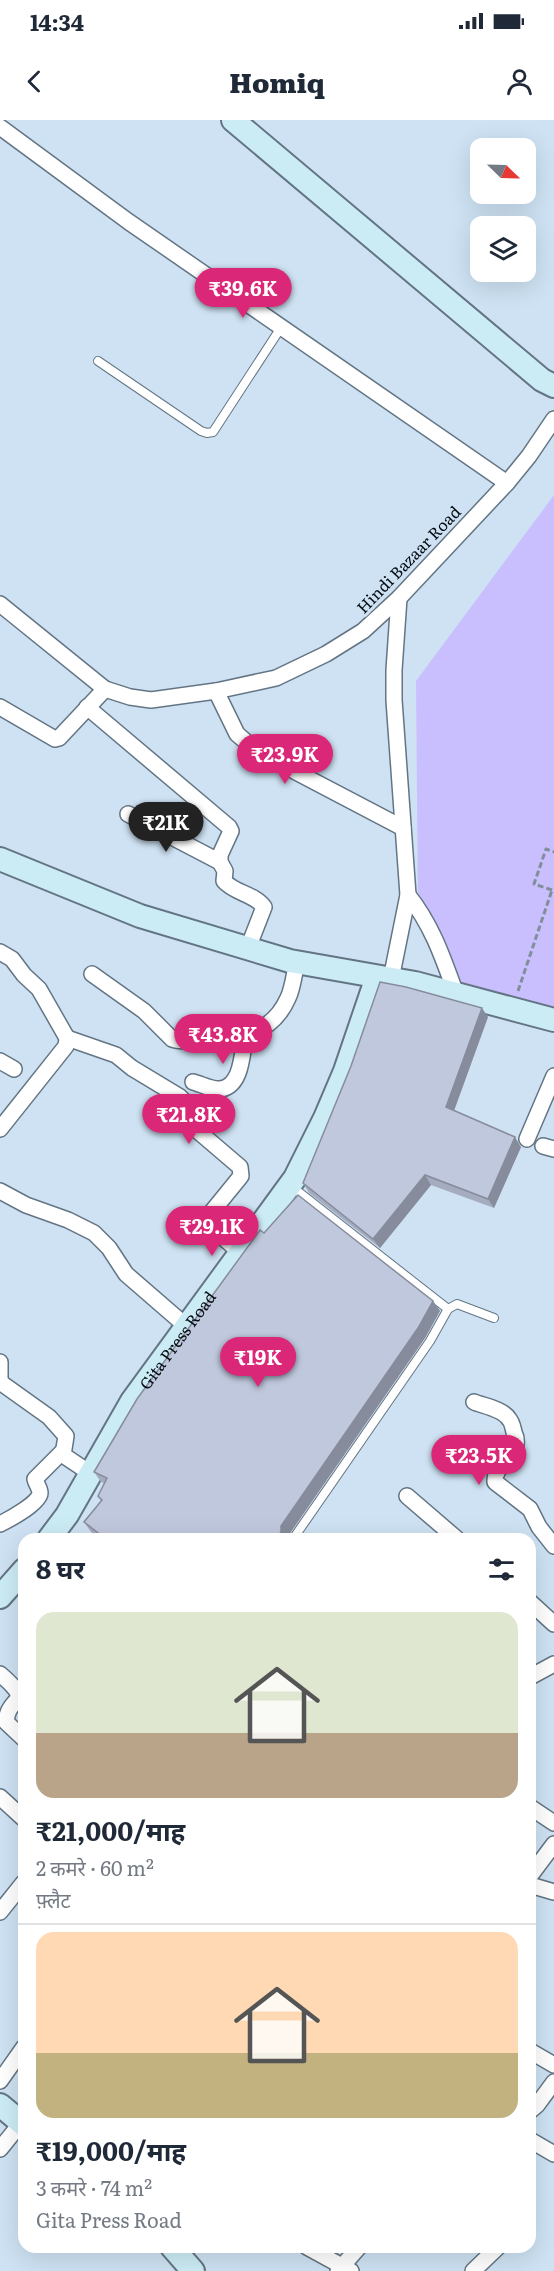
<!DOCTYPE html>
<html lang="hi">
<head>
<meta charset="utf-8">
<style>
  :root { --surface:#fff; --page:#f2f2f3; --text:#1f2937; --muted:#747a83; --line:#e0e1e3; --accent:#db2777 }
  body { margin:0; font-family:Literata,"Noto Sans Devanagari",serif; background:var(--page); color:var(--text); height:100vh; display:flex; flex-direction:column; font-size:22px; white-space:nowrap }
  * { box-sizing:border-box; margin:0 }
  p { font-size:20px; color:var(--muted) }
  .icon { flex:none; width:33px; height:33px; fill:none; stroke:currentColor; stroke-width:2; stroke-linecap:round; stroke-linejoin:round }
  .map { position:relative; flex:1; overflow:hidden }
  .side { position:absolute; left:18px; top:1413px; width:518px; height:720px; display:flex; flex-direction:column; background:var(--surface); border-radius:18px; box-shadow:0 6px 24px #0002 }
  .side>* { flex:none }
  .needle { width:39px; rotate:113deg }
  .controls { position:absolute; left:470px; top:18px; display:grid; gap:12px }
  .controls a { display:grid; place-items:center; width:66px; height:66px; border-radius:12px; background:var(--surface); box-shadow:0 6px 24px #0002; font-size:30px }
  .price { position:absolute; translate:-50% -51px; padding:0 14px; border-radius:21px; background:var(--accent); color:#fff; font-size:20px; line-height:39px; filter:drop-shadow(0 2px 3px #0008) }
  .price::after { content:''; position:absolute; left:50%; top:36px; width:18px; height:14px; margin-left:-9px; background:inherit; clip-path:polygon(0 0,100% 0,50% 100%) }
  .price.active { background:#222; color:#fff }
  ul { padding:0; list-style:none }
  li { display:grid; align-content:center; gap:12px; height:318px; padding:0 18px }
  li+li { border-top:2px solid var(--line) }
  li span { display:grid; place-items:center; height:186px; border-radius:18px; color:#555 }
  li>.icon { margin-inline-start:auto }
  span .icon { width:108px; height:108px; fill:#fffc; stroke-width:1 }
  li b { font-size:26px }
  h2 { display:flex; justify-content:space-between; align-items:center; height:72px; padding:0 18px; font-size:26px }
  .status { display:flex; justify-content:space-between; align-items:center; height:42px; padding:0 30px; background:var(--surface); direction:ltr }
  .status svg { height:16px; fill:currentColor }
  header { display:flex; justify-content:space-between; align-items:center; height:78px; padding:0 18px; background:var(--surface); font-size:27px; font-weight:800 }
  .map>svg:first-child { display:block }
  .green { fill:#cabffe }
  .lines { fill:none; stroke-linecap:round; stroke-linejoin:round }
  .lane-casing { stroke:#637584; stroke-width:10 }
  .street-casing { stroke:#637584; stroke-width:18 }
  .secondary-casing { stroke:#637584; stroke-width:26 }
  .path { stroke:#808f9b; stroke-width:3; stroke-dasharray:6 3; stroke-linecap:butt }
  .lane { stroke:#fff; stroke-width:8 }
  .street { stroke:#fff; stroke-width:15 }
  .secondary { stroke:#ccecf5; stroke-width:22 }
  .wall { fill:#a5acbf }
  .shaded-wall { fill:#868c9b }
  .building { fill:#c0c8de; stroke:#868c9b; stroke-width:1.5 }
  .labels { text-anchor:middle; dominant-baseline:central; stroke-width:6; stroke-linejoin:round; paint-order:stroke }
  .street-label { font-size:16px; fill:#060d12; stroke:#cee2f3 }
</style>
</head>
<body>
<div class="status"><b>14:34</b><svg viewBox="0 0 49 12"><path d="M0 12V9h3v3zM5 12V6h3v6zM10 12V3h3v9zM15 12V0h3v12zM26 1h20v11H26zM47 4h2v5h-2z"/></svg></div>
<header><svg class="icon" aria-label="back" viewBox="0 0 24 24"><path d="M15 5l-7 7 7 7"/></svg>Homiq<svg class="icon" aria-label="person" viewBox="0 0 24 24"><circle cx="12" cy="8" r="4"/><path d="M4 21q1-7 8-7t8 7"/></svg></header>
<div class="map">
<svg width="554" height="2151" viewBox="0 0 554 2151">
  <rect width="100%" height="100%" fill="#cee2f3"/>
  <!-- green -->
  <path class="green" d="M 554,375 L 554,887 L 464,867 L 418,786 L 416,561 Z"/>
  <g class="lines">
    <defs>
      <g id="lane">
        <path d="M 98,241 L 201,311 L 207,313 L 213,312 L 282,206"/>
        <path d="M 291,1066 L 448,1189"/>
        <path d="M 293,1419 L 430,1221 L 448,1189 L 457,1184 L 494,1198"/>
      </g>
      <g id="street">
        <path d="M 0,7 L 129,102 L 507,363"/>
        <path d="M 0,484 L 105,569 L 130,577 L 151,580 L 216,571 L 276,558 L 326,534 L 363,511 L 399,478 L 507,363 L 529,336 L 554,299"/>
        <path d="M 216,571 L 237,614 L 258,632 L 403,708"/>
        <path d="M 0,587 L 55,619 L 59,618 L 105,569"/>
        <path d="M 87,587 L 229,707 L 231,711 L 220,735 L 220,742 L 225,751 L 224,761 C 234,773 255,774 264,787 L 248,828"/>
        <path d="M 128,694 L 220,742"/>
        <path d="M 408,775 C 432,805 443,838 456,874"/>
        <path d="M 0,832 L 12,839 L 24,855 L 39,869 L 67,918 L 66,926 L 0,1009"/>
        <path d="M 92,854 L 144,891 L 172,919 C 181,923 189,919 199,920 C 234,922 272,915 288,878 C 293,868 294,854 297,842"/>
        <path d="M 391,859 L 408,775 L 394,580 L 394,550 L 399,478"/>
        <path d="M 67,918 L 116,935 L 132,948 L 180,977 L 184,981 L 186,996 L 192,1006 L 240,1047 L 241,1056 L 206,1099 L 212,1108 L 241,1133"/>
        <path d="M 0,941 L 14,949"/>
        <path d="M 193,962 C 201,964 212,970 220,969 C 242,967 242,933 245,917"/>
        <path d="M 527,1019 L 554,956"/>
        <path d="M 543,1026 L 554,1029"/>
        <path d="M 0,1071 L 26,1085 L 68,1100 L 94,1113 L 109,1128 L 126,1154 L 186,1206"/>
        <path d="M 0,1242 L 0,1258"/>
        <path d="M 0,1262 L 49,1297 L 66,1316 L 63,1335 L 90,1353"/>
        <path d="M 474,1282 C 484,1286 503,1289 509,1299 C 512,1302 513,1308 514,1312 C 525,1336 494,1341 495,1362 L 530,1389 L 539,1407 L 554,1426"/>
        <path d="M 407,1376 L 457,1419"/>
        <path d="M 0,1404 C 8,1400 40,1383 40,1373 C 40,1368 36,1364 35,1359 L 63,1331"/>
        <path d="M 530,1482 L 554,1504"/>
        <path d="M 0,1554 C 36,1585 8,1574 6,1602 L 24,1619"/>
        <path d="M 530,1557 L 554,1544"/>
        <path d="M 0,1677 L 24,1699"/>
        <path d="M 530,1687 L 554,1703"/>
        <path d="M 530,1756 L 554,1724"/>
        <path d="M 530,1765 L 554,1772"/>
        <path d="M 0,1792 L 24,1762"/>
        <path d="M 530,1931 L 554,1945"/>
        <path d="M 0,1961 L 24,1927"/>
        <path d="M 530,1991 L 537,1985 L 554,1962"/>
        <path d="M 530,2020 L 554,2034"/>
        <path d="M 0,2029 L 21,2003"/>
        <path d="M 307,2127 L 351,2151"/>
        <path d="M 338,2151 L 359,2127"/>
        <path d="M 473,2151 L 498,2127"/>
      </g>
      <g id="secondary">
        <path d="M 233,0 L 542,260 L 554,266"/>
        <path d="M 0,739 L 140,796 L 290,841 L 415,863 L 554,900"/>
        <path id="s1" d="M 49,1419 L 67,1395 L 132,1281 L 295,1058 L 325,998 L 345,951 L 377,857"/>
        <path d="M 0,1477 L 24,1450"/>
        <path d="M 0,1985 L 24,2005"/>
        <path d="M 172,2127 L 193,2151"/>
      </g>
    </defs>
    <!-- lane casing -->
    <use href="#lane" class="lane-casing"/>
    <!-- street casing -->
    <use href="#street" class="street-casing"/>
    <!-- secondary casing -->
    <use href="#secondary" class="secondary-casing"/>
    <!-- path -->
    <g class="path">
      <path d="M 552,770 L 534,764 L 546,729 L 554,732"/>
      <path d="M 518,871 L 552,770"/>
    </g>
    <!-- lane -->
    <use href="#lane" class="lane"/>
    <!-- street -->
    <use href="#street" class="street"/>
    <!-- secondary -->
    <use href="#secondary" class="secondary"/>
  </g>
  <!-- wall -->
  <g class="wall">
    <path d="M 488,897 L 454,991 L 521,1027 L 494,1088 L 431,1065 L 380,1128 L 309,1073 L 303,1063 Z"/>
    <path d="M 264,1113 L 433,1181 L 440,1191 L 425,1218 L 288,1416 L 288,1419 L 100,1419 L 91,1412 L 84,1402 L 101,1381 L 98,1376 L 104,1363 L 101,1362 L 94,1352 Z"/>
  </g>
  <!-- shaded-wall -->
  <g class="shaded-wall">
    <path d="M 482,888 L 488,897 L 452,996 L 446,987 Z"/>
    <path d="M 515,1017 L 521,1027 L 494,1088 L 488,1079 Z"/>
    <path d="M 425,1055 L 431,1065 L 380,1128 L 373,1119 Z"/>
    <path d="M 433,1181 L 440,1191 L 425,1218 L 288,1416 L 288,1419 L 276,1419 L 281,1406 Z"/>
  </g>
  <!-- building -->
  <g class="building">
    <path d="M 380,862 L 406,867 L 482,888 L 446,987 L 515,1017 L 488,1079 L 425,1055 L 373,1119 L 303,1063 L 351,946 Z"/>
    <path d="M 298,1075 L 433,1181 L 418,1208 L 281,1406 L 281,1412 L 276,1419 L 106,1419 L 84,1402 L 102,1380 L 98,1376 L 107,1358 L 94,1352 L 137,1279 L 260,1110 L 264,1113 Z"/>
  </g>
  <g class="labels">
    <!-- street labels -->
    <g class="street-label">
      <text transform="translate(408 439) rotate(-46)">Hindi Bazaar Road</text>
      <text stroke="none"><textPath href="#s1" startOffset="237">Gita Press Road</textPath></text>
    </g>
  </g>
</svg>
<div class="controls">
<a><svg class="needle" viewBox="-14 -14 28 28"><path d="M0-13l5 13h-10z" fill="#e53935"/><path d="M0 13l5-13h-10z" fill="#747a83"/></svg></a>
<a><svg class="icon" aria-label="layers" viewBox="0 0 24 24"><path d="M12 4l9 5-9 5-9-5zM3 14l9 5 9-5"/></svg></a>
</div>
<b class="price" style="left:243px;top:199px">₹39.6K</b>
<b class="price" style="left:285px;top:665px">₹23.9K</b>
<b class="price active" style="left:166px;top:733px">₹21K</b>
<b class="price" style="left:223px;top:945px">₹43.8K</b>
<b class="price" style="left:189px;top:1025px">₹21.8K</b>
<b class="price" style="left:212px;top:1137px">₹29.1K</b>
<b class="price" style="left:258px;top:1268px">₹19K</b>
<b class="price" style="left:479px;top:1366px">₹23.5K</b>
<section class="side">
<h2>8 घर<svg class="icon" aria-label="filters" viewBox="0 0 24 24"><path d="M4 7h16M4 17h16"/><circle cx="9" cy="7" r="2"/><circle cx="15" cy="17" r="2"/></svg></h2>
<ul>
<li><span style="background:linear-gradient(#dfe7d0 65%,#b9a48a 0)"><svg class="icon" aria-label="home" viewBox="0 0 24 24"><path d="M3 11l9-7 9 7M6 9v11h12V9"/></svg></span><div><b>₹21,000/माह</b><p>2 कमरे · 60 m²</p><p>फ़्लैट</p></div></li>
<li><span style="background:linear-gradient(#ffd9b3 65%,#c2b280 0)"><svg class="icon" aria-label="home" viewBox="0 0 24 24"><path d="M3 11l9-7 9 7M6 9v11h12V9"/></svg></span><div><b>₹19,000/माह</b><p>3 कमरे · 74 m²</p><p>Gita Press Road</p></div></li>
</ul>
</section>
</div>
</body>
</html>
